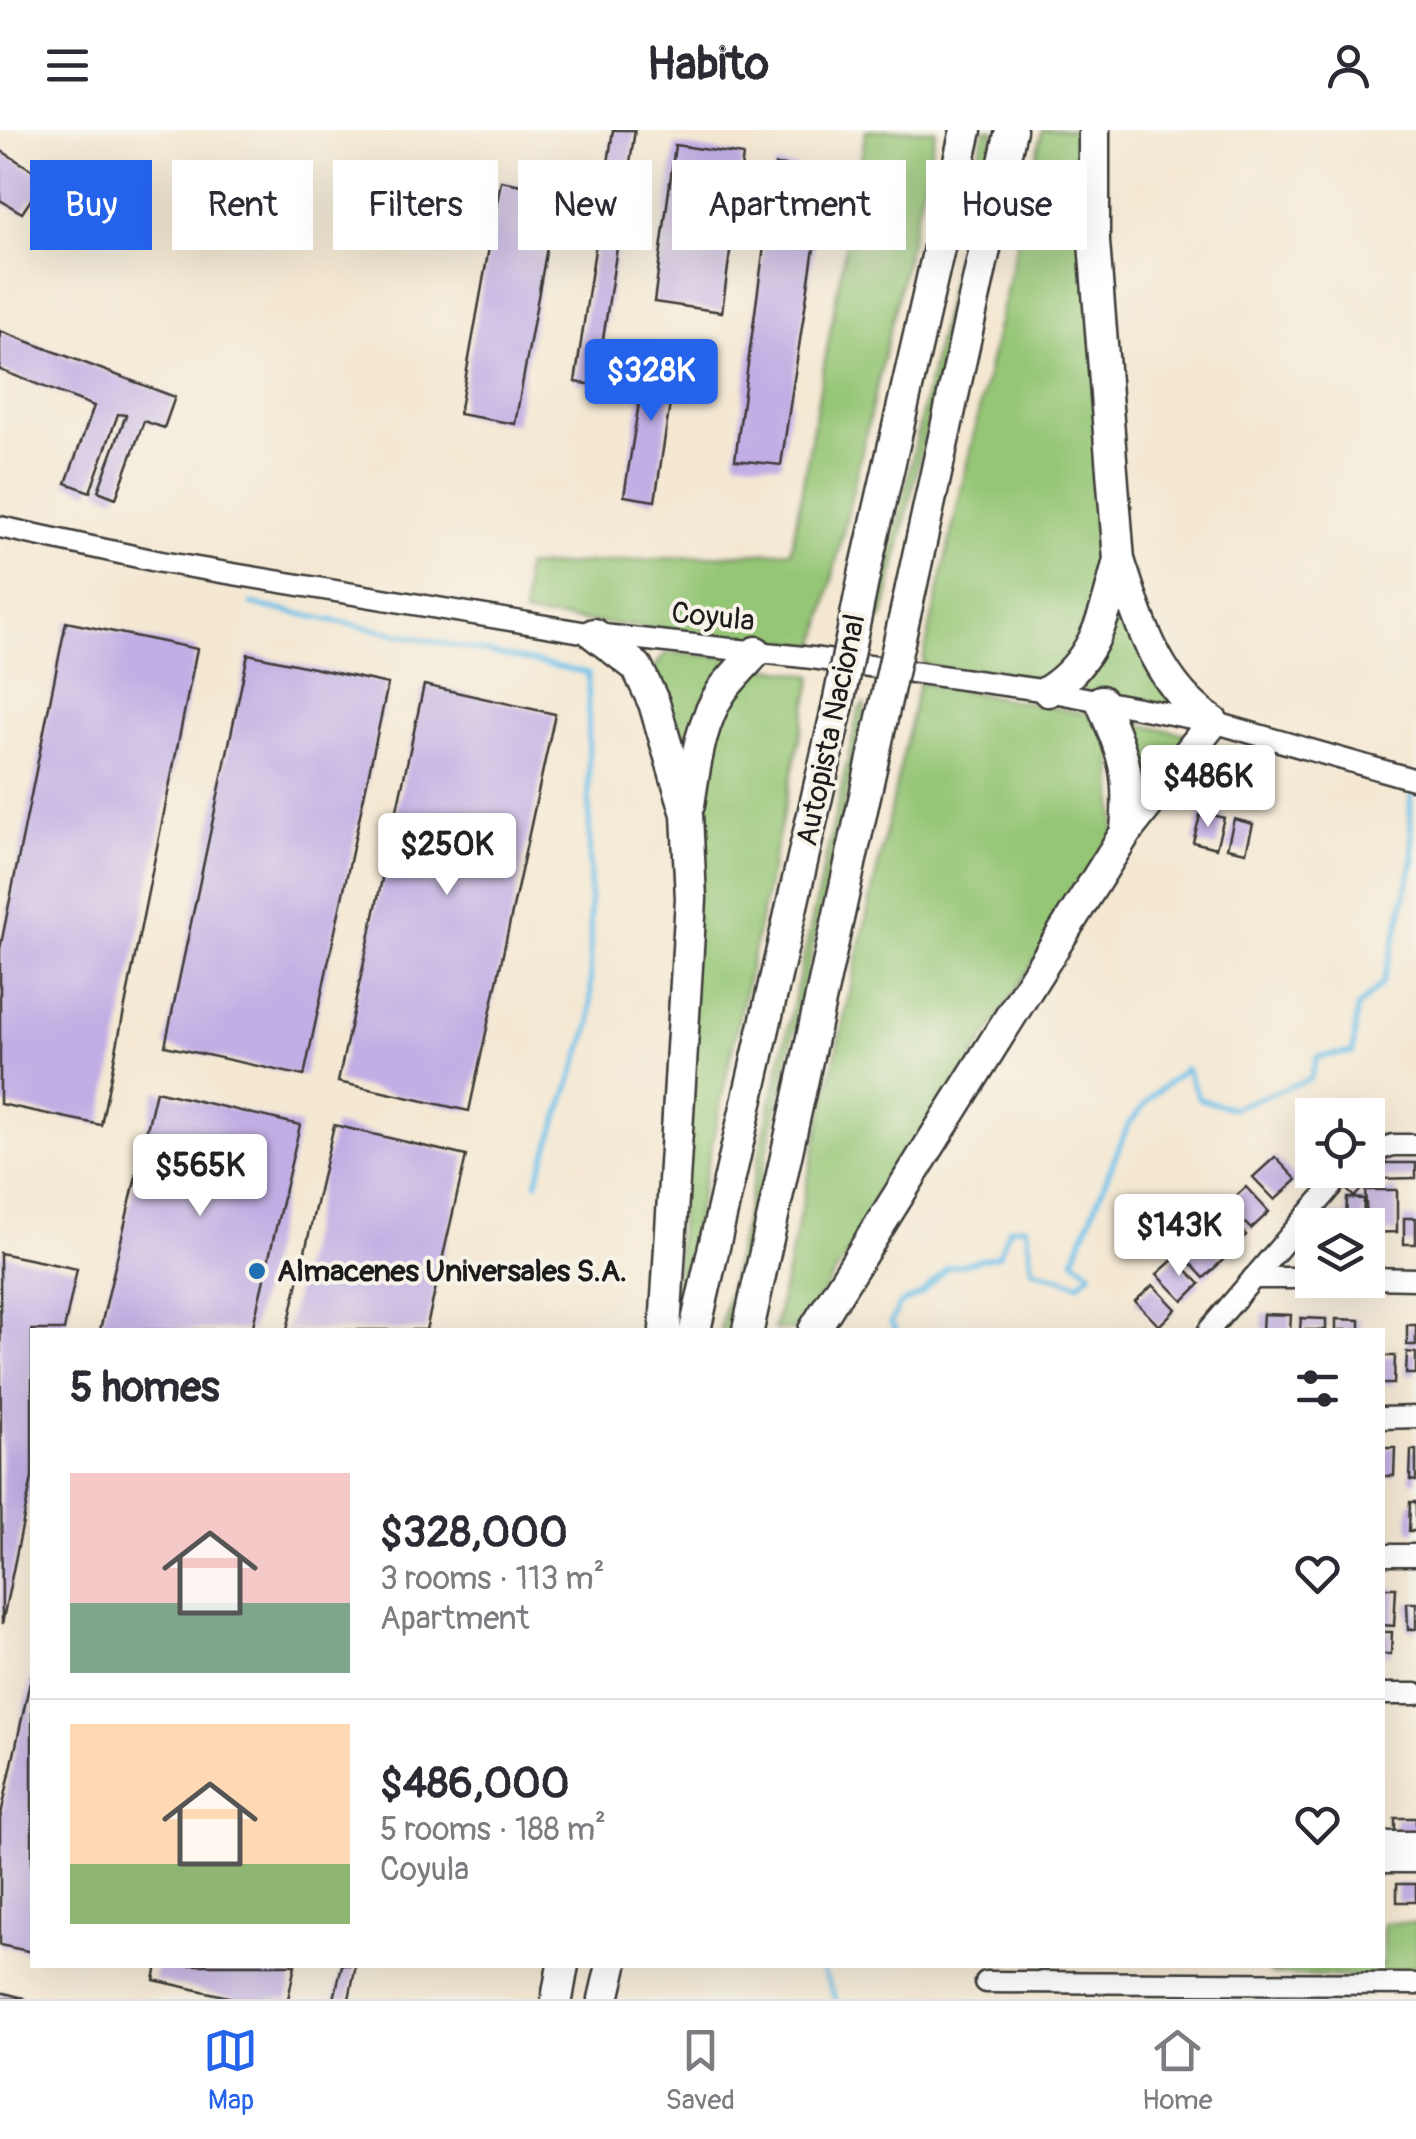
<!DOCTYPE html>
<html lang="en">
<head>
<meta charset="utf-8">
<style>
  :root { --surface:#fff; --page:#f7f7f7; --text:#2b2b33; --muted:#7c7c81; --line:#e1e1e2; --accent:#2563eb }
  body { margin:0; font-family:Pangolin,sans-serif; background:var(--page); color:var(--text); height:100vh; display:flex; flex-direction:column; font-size:38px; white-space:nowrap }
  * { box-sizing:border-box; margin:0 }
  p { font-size:32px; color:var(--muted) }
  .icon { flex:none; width:55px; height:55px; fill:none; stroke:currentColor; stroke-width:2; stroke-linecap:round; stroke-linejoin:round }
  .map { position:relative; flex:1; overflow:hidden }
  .sheet { position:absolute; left:30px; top:1198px; width:1355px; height:640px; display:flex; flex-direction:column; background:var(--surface); border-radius:0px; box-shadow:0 10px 40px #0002 }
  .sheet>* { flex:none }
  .hud { position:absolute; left:30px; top:30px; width:1358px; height:90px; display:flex; gap:20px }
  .fabs { position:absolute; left:1295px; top:968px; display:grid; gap:20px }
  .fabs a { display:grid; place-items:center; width:90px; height:90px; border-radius:0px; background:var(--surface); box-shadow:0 10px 40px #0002; font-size:50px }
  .price { position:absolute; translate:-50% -85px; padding:0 22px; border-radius:10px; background:#fff; color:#222; font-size:32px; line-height:65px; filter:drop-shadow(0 2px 5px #0008) }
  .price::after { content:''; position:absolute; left:50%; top:60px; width:30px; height:22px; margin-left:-15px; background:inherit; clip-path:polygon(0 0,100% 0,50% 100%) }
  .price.on { background:var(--accent); color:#fff }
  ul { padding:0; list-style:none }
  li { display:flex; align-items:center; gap:30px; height:250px; padding:0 40px }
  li+li { border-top:2px solid var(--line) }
  li span { display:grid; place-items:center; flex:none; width:280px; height:200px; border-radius:0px; color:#555 }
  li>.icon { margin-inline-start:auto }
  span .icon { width:120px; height:120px; fill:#fffc; stroke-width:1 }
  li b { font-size:42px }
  h2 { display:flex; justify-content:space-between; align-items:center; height:120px; padding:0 40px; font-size:42px }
  .pill { padding:0 35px; border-radius:0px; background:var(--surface); box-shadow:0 10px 40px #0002; font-size:35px; line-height:90px }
  .pill.on { background:var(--accent); color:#fff }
  header { display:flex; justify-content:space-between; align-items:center; height:130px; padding:0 40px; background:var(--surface); font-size:45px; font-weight:800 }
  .tab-bar { display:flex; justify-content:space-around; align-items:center; height:140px; border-top:2px solid var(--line); background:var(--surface); font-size:28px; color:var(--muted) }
  .tab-bar a { display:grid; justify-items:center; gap:5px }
  .tab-bar .on { color:var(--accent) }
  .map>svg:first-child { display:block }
  .green { fill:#95c676; stroke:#587149; stroke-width:2.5 }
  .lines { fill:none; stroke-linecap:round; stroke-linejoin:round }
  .stream { stroke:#6ec1ea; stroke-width:5 }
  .building { fill:#c1aee4 }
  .minor-casing { stroke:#3c3b37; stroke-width:25 }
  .highway-casing { stroke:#3c3b37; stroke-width:35 }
  .minor { stroke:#fff; stroke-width:20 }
  .highway { stroke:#fff; stroke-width:30 }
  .highway-bridge-casing { stroke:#3c3b37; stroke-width:35; stroke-linecap:butt }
  .highway-bridge { stroke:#fff; stroke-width:30 }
  .poi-dot { fill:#1f6fb2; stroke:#f7f3e8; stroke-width:4 }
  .labels { text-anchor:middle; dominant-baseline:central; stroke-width:8; stroke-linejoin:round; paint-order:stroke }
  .street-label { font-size:30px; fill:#1c1c1c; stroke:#f7f3e8 }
  .poi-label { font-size:30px; font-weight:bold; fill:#1c1c1c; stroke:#f7f3e8; text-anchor:start }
</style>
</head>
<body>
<header><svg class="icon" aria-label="menu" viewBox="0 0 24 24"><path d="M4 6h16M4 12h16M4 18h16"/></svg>Habito<svg class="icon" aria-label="person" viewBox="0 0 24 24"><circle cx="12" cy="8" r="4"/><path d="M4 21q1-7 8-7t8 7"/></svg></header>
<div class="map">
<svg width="1416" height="1869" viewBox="0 0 1416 1869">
  <rect width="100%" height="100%" fill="#f7f3e8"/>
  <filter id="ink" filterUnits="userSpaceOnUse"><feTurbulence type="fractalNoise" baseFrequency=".01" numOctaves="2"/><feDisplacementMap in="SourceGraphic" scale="20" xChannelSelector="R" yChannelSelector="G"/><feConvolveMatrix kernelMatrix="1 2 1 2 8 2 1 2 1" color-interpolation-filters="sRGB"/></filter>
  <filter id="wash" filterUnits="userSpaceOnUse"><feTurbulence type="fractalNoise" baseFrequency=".0048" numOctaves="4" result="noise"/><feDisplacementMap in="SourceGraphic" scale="40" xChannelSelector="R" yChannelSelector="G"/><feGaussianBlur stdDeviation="2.25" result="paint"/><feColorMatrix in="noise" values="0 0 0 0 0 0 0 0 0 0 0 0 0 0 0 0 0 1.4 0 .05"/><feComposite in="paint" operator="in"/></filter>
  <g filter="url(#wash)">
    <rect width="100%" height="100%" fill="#f4e8d3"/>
    <!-- green -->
    <g class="green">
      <path d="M 866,0 L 936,0 L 817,515 L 524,485 L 525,437 L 791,421 Z"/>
      <path d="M 984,0 L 994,0 L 884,485 L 879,491 L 878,483 Z"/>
      <path d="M 1042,0 L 1086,0 L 1109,438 L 1090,500 L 1041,555 L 922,534 Z"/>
      <path d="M 1121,460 L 1185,581 L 1066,558 Z"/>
      <path d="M 675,523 L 736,528 L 682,645 L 650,544 L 665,524 Z"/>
      <path d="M 759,536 L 813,546 L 675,1184 L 697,683 L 721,585 Z"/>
      <path d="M 919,553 L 1088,584 L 1113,615 L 1115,702 L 913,1024 L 798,1200 L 774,1200 Z"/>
      <path d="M 864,574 L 865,583 L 728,1200 L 720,1200 L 859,580 Z"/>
      <path d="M 1117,590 L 1192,605 L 1135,684 Z"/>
      <path d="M 1383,1793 L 1416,1793 L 1416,1849 L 1271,1844 L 1267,1835 L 1382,1835 Z"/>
    </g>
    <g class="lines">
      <!-- stream -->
      <g class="stream">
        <path d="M 251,474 L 588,543 L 591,893 L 536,1053"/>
        <path d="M 896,1200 L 891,1193 L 899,1175 L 921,1164 L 947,1138 L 999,1125 L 1009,1098 L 1026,1096 L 1033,1140 L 1079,1154 L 1091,1142 L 1074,1129 L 1128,995 L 1152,966 L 1186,938 L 1199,969 L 1232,978 L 1310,949 L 1317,927 L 1353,922 L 1357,878 L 1382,854 L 1397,802 L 1413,730 L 1410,678 L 1413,656"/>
        <path d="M 820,1835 L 836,1869"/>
      </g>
    </g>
    <g id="blocks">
      <!-- building -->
      <g class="building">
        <path d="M 613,0 L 635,0 L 596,255 L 575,252 Z"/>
        <path d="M 675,15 L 743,25 L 722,182 L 654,172 Z"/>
        <path d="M 0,20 L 53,53 L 41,73 L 32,68 L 22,83 L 0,70 Z"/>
        <path d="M 775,35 L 826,39 L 781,335 L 735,330 Z"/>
        <path d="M 501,51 L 557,62 L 515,294 L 459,284 Z"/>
        <path d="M 0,201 L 175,267 L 164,298 L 144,291 L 116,368 L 98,361 L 126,285 L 118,284 L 90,362 L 66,353 L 94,276 L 0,240 Z"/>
        <path d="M 648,217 L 678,222 L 655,371 L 624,366 Z"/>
        <path d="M 66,492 L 197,519 L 101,995 L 0,974 L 0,819 Z"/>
        <path d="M 248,524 L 388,554 L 304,946 L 165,916 Z"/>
        <path d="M 424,555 L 555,584 L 469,981 L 338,952 Z"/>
        <path d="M 1201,682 L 1224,688 L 1216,718 L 1193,712 Z"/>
        <path d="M 1234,689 L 1253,694 L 1246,722 L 1227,718 Z"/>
        <path d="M 156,961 L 300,995 L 252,1200 L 100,1200 Z"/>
        <path d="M 334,995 L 466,1026 L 426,1200 L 287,1200 Z"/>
        <path d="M 1275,1027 L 1297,1050 L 1275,1070 L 1253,1047 Z"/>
        <path d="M 1377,1033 L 1416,1033 L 1416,1048 L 1377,1049 Z"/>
        <path d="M 1368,1036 L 1376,1044 L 1354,1067 L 1347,1060 Z"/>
        <path d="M 1246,1057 L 1269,1082 L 1251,1099 L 1227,1074 Z"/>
        <path d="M 1365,1060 L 1397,1060 L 1397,1102 L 1368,1103 Z"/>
        <path d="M 1347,1068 L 1364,1069 L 1363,1093 L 1346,1093 Z"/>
        <path d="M 1221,1078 L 1246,1105 L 1229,1122 L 1204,1095 Z"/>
        <path d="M 1330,1084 L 1344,1085 L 1344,1095 L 1330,1095 Z"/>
        <rect x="1404" y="1088" width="12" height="26"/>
        <path d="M 1197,1102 L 1223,1130 L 1204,1148 L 1178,1120 Z"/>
        <path d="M 0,1123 L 77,1139 L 64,1200 L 32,1200 L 32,1348 L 2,1494 Z"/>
        <path d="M 1175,1128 L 1200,1154 L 1183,1171 L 1157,1144 Z"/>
        <path d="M 1153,1155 L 1176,1179 L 1159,1196 L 1135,1171 Z"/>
        <path d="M 1263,1184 L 1291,1185 L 1290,1200 L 1262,1200 Z"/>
        <path d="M 1301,1188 L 1326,1189 L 1326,1200 L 1300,1200 Z"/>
        <path d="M 1336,1189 L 1360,1190 L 1360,1200 L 1336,1200 Z"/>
        <rect x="1407" y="1195" width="9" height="20"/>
        <path d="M 1407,1222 L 1416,1223 L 1416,1244 L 1406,1244 Z"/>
        <path d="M 1382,1226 L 1395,1226 L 1394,1254 L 1382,1254 Z"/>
        <path d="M 1382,1318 L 1395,1318 L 1394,1346 L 1382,1346 Z"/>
        <path d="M 1411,1320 L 1416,1320 L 1416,1351 L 1410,1350 Z"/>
        <path d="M 1410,1372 L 1416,1372 L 1416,1401 L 1409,1401 Z"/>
        <path d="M 1382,1458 L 1396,1458 L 1394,1496 L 1382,1495 Z"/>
        <path d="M 1407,1473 L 1416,1473 L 1416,1499 L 1408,1500 Z"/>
        <path d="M 1382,1502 L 1392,1502 L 1391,1524 L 1382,1524 Z"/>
        <path d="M 31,1547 L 32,1548 L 32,1822 L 0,1815 L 0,1689 Z"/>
        <path d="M 1395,1688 L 1416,1688 L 1416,1706 L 1395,1705 Z"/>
        <rect x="1397" y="1754" width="19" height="18"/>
        <path d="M 157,1835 L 295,1835 L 288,1869 L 237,1869 L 154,1850 Z"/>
        <path d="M 342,1835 L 356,1835 L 349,1869 L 334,1869 Z"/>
        <path d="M 0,1862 L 24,1868 L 24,1869 L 0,1869 Z"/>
      </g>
    </g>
  </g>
  <g filter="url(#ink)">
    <use href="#blocks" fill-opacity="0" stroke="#3c3b37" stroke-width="2.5"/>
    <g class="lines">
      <defs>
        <g id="minor">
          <path d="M 0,397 L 161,432 L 594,504 L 812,528 L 1048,561 L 1213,592 L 1416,650"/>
          <path d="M 1368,1023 L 1393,1015 L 1416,1015"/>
          <path d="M 1253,1148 L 1312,1148"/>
          <path d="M 1368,1148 L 1416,1149"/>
          <path d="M 1209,1200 L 1346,1040"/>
          <path d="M 1382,1288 L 1416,1287"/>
          <path d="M 1382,1425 L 1416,1425"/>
          <path d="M 1382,1564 L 1416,1564"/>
          <path d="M 1382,1712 L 1416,1712"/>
          <path d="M 1382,1732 L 1416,1732"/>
          <path d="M 986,1852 L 1416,1854"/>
        </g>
        <g id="highway">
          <path d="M 865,441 L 966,0"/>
          <path d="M 911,458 L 1011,0"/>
          <path d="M 594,504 L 637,537 L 654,573 L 687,684 L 691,769 L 665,1200"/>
          <path d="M 1048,561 C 1097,530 1105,482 1119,430"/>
          <path d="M 1101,571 C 1124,627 1131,641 1126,702"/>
          <path d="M 689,675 C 695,636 700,592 723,559 C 733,546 745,534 756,522"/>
          <path d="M 695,1200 L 837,579"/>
          <path d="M 748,1200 L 882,588"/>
          <path d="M 814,1200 L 1126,702 L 1213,592 C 1157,555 1139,491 1119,430 L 1094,112 L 1094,0"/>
          <path d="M 557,1869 L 563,1835"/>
          <path d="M 604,1869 L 612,1835"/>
        </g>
      </defs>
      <!-- minor casing -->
      <use href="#minor" class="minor-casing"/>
      <!-- highway casing -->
      <use href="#highway" class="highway-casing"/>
      <!-- minor -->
      <use href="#minor" class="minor"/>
      <!-- highway -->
      <use href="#highway" class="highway"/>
      <defs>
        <g id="highway-bridge">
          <path d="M 837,579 L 865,441"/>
          <path d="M 882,588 L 911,458"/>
        </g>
      </defs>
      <!-- highway-bridge casing -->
      <use href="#highway-bridge" class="highway-bridge-casing"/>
      <!-- highway-bridge -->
      <use href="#highway-bridge" class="highway-bridge"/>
    </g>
  </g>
  <!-- markers -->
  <circle class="poi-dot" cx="257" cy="1141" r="10"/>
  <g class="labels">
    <!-- street labels -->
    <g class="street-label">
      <text transform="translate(713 487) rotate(6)">Coyula</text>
      <text transform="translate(831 600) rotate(-78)">Autopista Nacional</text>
    </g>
    <!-- poi labels -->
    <g class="poi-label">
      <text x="277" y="1141">Almacenes Universales S.A.</text>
    </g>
  </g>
</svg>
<div class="fabs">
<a><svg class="icon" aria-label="locate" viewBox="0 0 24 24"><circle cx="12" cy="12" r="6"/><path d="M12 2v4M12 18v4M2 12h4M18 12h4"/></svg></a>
<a><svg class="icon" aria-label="layers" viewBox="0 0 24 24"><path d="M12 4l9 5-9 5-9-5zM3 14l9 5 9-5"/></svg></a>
</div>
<b class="price on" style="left:651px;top:294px">$328K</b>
<b class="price" style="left:1208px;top:700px">$486K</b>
<b class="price" style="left:447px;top:768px">$250K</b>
<b class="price" style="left:200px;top:1089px">$565K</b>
<b class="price" style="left:1179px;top:1149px">$143K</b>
<div class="hud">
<a class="pill on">Buy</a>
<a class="pill">Rent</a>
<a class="pill">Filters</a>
<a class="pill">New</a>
<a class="pill">Apartment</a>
<a class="pill">House</a>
</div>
<section class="sheet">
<h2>5 homes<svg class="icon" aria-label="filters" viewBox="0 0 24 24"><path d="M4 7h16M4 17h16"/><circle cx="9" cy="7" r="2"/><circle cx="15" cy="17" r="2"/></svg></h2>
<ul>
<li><span style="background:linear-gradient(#f6c9c9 65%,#7fa58c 0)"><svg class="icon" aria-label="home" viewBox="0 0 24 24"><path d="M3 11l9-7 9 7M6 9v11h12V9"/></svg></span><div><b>$328,000</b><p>3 rooms · 113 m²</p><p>Apartment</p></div><svg class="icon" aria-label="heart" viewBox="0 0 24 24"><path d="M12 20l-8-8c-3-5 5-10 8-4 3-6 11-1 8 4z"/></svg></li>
<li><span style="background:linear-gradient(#ffd9b3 70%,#8fb573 0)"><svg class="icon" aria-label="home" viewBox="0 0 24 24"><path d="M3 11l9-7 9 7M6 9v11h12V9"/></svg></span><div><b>$486,000</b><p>5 rooms · 188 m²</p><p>Coyula</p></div><svg class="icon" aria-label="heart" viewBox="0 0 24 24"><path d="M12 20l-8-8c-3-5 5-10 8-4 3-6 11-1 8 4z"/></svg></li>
</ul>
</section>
</div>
<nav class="tab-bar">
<a class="on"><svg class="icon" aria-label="map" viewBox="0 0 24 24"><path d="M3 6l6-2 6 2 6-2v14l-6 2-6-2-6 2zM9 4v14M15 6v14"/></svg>Map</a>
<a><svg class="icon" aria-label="saved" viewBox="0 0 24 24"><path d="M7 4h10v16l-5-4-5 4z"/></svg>Saved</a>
<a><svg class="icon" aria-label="home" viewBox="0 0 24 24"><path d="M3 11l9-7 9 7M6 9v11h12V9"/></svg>Home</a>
</nav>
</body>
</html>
